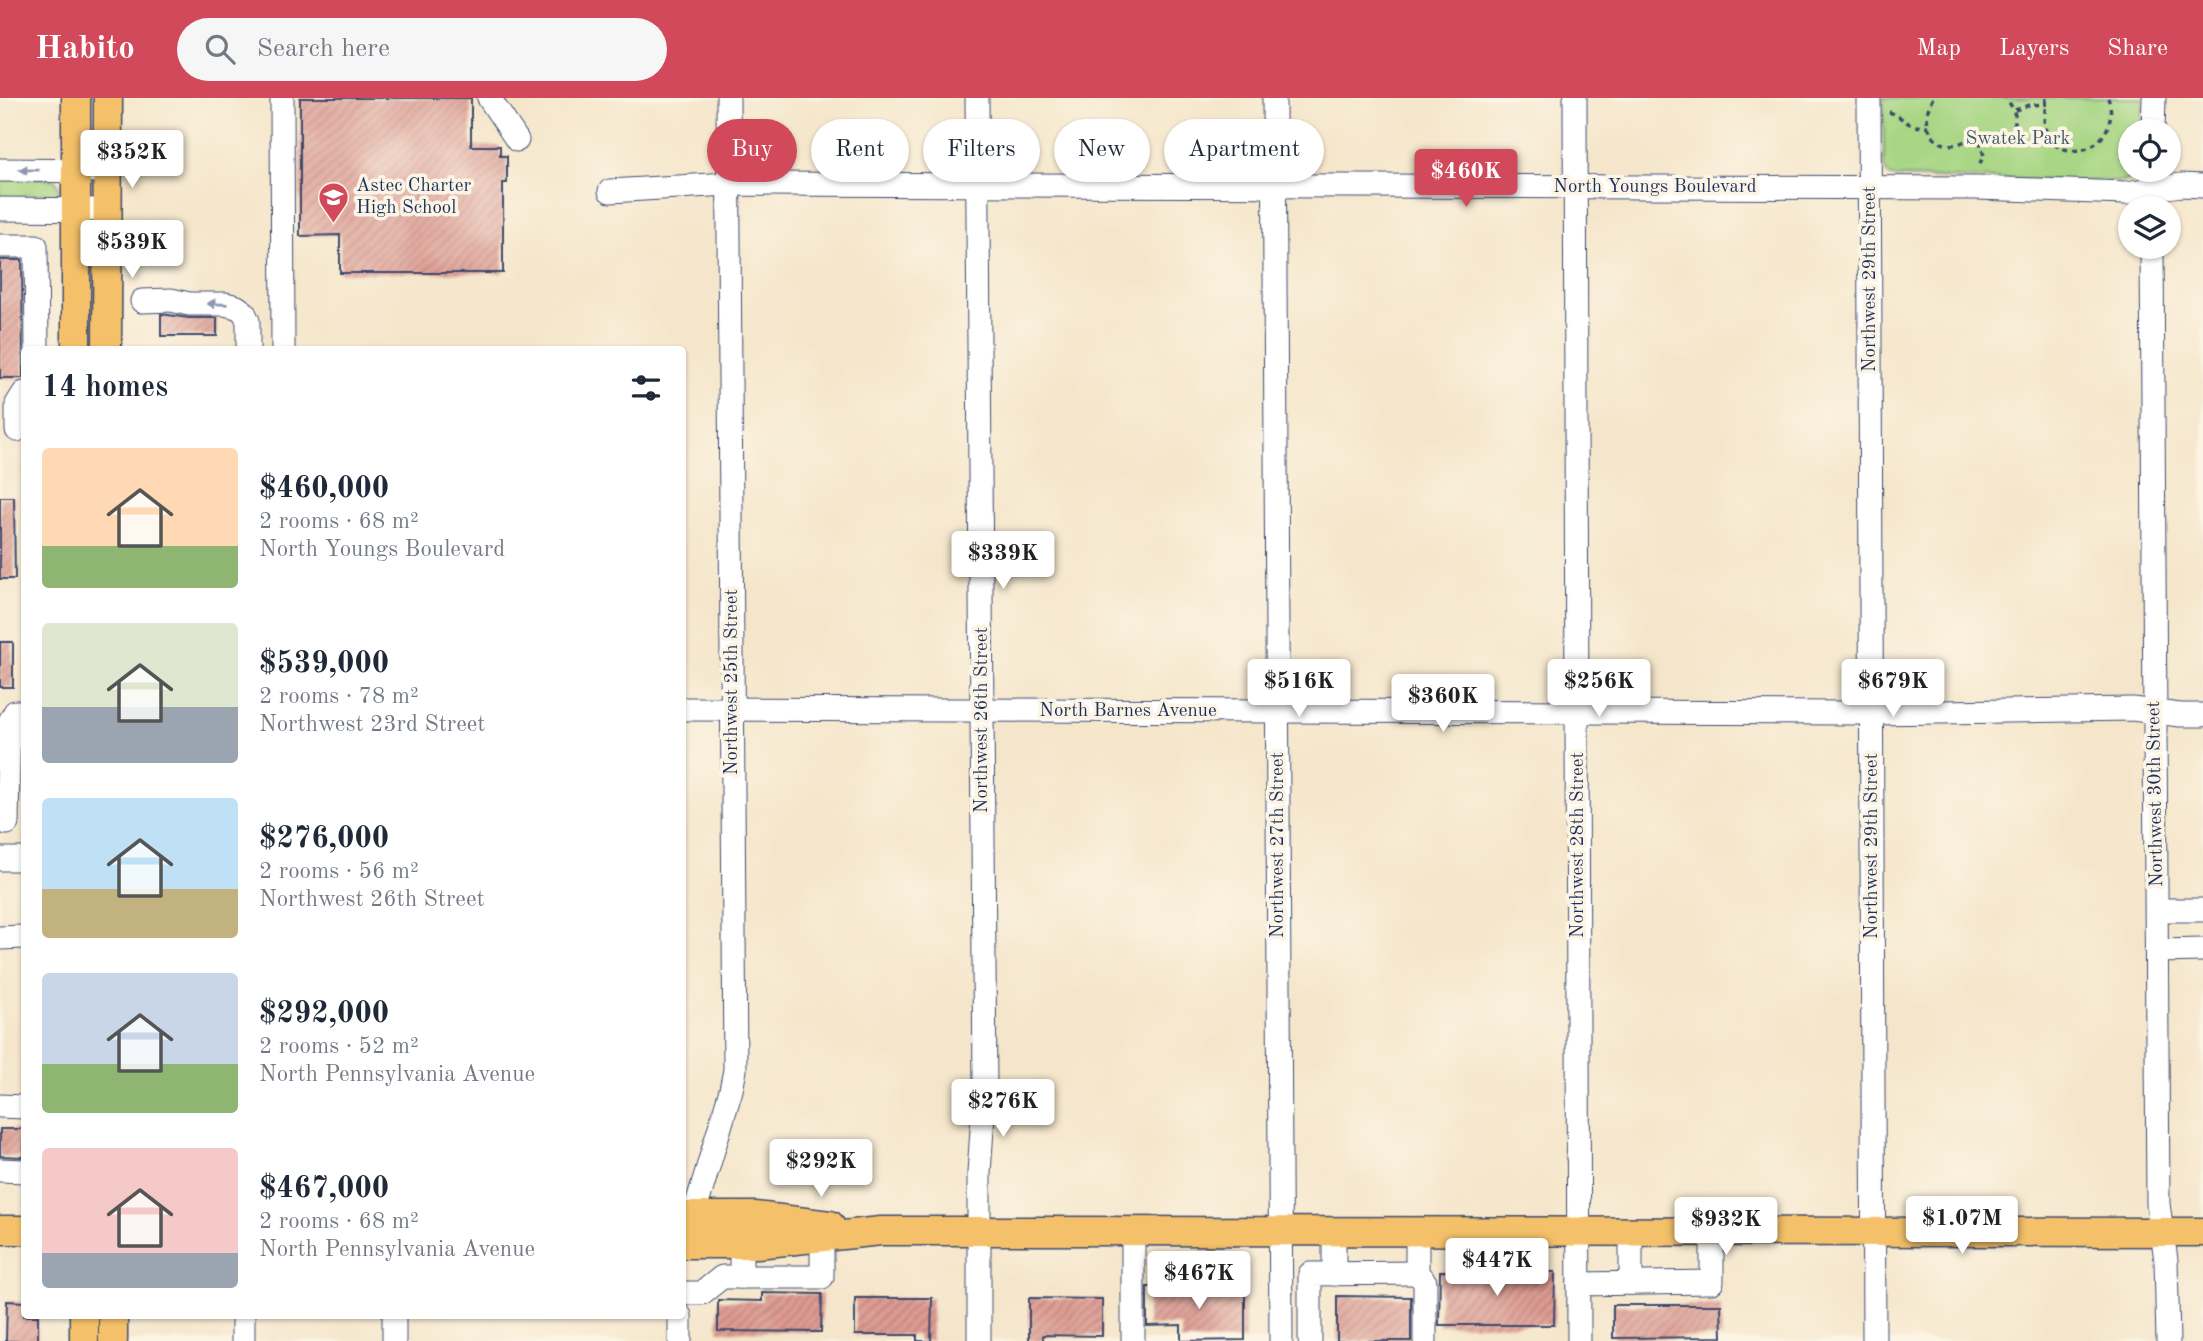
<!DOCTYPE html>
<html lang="en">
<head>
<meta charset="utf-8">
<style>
  :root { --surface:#fff; --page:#f6f6f7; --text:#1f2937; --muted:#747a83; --accent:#d1495b }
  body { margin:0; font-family:"Old Standard TT",serif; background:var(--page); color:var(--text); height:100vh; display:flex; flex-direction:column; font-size:26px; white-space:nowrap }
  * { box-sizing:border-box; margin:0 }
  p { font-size:23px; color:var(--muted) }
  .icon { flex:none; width:38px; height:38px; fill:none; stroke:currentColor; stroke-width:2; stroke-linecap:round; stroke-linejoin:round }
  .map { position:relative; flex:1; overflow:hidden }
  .drawer { position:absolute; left:21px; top:248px; width:665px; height:973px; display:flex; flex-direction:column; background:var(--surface); border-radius:7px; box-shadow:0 2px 5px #0004 }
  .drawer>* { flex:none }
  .banner { position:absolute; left:707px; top:21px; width:665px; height:63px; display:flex; gap:14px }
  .tools { position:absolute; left:2118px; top:21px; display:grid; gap:14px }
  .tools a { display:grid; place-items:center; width:63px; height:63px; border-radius:50%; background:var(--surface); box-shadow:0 2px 5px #0004; font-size:35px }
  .price { position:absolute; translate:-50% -60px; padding:0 16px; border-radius:7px; background:#fff; color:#222; font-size:23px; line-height:46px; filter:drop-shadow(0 2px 4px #0008) }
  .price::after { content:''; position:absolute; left:50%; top:42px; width:21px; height:16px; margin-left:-10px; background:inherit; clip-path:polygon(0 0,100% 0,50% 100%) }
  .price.on { background:var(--accent); color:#fff }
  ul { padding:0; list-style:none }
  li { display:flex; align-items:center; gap:21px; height:175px; padding:0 21px }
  li span { display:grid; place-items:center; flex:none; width:196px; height:140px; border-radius:7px; color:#555 }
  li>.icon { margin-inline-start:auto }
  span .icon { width:84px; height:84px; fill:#fffc; stroke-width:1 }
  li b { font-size:30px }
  h2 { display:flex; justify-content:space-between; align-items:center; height:84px; padding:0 21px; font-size:30px }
  .pill { padding:0 24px; border-radius:32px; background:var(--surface); box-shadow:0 2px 5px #0004; font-size:24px; line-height:63px }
  .pill.on { background:var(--accent); color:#fff }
  header { display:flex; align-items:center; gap:42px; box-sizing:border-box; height:98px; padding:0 35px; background:var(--accent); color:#fff }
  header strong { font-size:33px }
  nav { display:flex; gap:38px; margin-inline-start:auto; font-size:24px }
  .search { width:490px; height:63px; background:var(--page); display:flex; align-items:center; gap:18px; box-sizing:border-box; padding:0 24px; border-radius:38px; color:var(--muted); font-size:26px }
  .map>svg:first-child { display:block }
  .grass { fill:url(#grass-tufts); stroke:#628271; stroke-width:2 }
  .park { fill:#a8d684; stroke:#628271; stroke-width:2 }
  .building { fill:url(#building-hatch) }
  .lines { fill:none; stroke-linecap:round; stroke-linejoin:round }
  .minor-casing { stroke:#3c4a6e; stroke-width:25 }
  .major-casing { stroke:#3c4a6e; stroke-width:31 }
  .path { stroke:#3c4a6e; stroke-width:3.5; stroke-dasharray:5 5; stroke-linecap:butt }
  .minor { stroke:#fff; stroke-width:23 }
  .major { stroke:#f4c16a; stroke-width:28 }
  .oneway { fill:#8d97ae }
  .labels { text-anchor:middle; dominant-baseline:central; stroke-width:7; stroke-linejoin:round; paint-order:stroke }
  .park-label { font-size:19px; fill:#3e5968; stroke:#fcf5e5 }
  .poi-label { font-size:19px; fill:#1b2f5e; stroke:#fcf5e5; text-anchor:start }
  .street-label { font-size:19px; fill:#1b2f5e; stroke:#fcf5e5 }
</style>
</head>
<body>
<header>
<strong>Habito</strong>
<div class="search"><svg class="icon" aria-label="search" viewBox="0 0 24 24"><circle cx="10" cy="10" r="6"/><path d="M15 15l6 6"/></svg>Search here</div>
<nav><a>Map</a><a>Layers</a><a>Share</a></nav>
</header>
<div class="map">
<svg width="2203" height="1243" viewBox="0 0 2203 1243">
  <defs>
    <pattern id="grass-tufts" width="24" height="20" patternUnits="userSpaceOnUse" patternTransform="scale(1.75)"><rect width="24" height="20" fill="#a8d684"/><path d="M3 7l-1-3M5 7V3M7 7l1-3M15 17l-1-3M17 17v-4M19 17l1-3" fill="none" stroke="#90b874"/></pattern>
    <pattern id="building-hatch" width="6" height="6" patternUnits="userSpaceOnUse" patternTransform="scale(1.75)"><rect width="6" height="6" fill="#de9b92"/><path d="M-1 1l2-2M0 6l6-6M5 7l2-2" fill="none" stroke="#b37f7a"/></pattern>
  </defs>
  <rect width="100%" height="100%" fill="#fcf5e5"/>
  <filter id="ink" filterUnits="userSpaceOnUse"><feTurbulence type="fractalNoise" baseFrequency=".0143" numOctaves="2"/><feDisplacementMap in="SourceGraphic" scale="14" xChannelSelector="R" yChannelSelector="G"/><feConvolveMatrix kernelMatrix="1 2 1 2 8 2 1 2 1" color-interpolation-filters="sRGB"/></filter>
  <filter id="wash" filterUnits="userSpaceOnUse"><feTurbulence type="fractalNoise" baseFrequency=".00686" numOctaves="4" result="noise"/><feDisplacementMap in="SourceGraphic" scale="28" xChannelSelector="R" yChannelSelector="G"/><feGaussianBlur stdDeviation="1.57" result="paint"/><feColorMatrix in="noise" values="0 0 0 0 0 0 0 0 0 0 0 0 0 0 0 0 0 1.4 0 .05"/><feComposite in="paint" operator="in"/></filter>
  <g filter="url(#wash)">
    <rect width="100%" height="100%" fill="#f5e6cb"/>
    <!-- grass -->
    <path class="grass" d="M 0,79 L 54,81 L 59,89 L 58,94 L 50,101 L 0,101 Z"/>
    <!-- park -->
    <path class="park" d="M 1883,0 L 2143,0 L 2143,33 L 2130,33 L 2130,72 L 2140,72 L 2134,79 L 2123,84 L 1890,79 L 1884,70 Z"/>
    <g id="blocks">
      <!-- building -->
      <g class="building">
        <path d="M 300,0 L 471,0 L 471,48 L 500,48 L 500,58 L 507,58 L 507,85 L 503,85 L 503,175 L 340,175 L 340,137 L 300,138 Z"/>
        <path d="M 0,162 L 22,162 L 23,280 L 0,280 Z"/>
        <path d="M 161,216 L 189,220 L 217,220 L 217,238 L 161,238 Z"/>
        <path d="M 0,399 L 14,399 L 15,481 L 0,481 Z"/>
        <rect x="0" y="544" width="13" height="45"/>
        <path d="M 0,1031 L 24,1031 L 24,1059 L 0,1058 Z"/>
        <path d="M 1440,1173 L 1555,1174 L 1554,1227 L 1439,1227 Z"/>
        <path d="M 1245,1188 L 1245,1242 L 1181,1243 L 1181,1227 L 1147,1228 L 1147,1189 Z"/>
        <path d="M 762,1195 L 822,1196 L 821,1234 L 718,1233 L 718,1202 L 762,1203 Z"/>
        <path d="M 1337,1198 L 1411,1199 L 1411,1243 L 1337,1243 Z"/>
        <path d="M 855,1200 L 932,1200 L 931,1243 L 917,1243 L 917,1237 L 855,1237 Z"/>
        <path d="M 1029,1200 L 1102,1201 L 1102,1238 L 1043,1237 L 1043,1243 L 1029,1243 Z"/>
        <path d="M 7,1203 L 24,1204 L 24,1218 L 38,1218 L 38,1243 L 6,1243 Z"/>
        <path d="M 1613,1207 L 1721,1207 L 1722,1239 L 1613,1240 Z"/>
      </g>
    </g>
  </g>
  <g filter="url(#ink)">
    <use href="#blocks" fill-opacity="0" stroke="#3c4a6e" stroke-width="2"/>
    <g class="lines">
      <defs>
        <g id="minor">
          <path d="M 282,0 L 283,252"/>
          <path d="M 489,0 L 517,42"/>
          <path d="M 977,0 L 985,987 L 979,1075 L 979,1243"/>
          <path d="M 1274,0 L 1281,1243"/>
          <path d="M 1575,0 L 1579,1243"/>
          <path d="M 1869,0 L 1874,1243"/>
          <path d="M 2153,33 L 2154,0"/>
          <path d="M 0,72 L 108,73"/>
          <path d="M 610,93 L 728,86 L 1977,90 L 2126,95 L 2181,87 L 2203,88"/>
          <path d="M 2152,110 L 2152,72"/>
          <path d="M 0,111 L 108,112"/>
          <path d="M 0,148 L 36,148 L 37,252"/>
          <path d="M 2152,149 L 2158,1106 L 2166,1162 L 2168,1243"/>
          <path d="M 142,203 L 171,202 L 189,206 L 225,206 L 237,209 L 244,214 L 248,223 L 248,252"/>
          <path d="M 17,332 L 17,306 L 24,295"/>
          <path d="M 682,611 L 1872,615 L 2132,611 L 2180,617 L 2203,617"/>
          <path d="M 7,725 L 9,625 L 15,614 L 24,614"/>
          <path d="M 0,761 L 24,761"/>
          <path d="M 2157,812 L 2203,812"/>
          <path d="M 0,840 L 24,839"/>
          <path d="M 2158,853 L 2203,852"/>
          <path d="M 0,1008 L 24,1009"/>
          <path d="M 0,1072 L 24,1073"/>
          <path d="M 689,1133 L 731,992 L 735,972 L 728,0"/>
          <path d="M 1334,1133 L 1334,1176"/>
          <path d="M 1417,1134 L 1417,1175 L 1425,1184 L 1425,1243"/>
          <path d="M 741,1146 L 741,1179 L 822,1179 L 822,1139"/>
          <path d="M 1631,1185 L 1631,1134"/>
          <path d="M 1579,1186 L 1712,1184 L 1712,1134"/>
          <path d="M 682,1195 L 702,1195 L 722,1179 L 741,1179"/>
          <path d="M 243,1218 L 243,1243"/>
          <path d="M 394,1218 L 394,1243"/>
          <path d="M 680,1218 L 680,1243"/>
          <path d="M 1133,1243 L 1133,1133"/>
          <path d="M 1310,1243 L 1310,1176 L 1417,1175"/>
        </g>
        <g id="major">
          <path d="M 76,0 L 76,252"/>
          <path d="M 107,252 L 108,0"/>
          <path d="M 682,1118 L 755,1118 L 830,1127"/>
          <path d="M 0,1132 L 24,1132"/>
          <path d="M 682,1146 L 757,1146 L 881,1133 L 2203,1134"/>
          <path d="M 113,1218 L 113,1243"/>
          <path d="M 84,1243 L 84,1218"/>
        </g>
      </defs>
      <!-- minor casing -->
      <use href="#minor" class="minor-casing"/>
      <!-- major casing -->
      <use href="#major" class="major-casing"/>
      <!-- path -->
      <g class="path">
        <path d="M 1933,0 C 1920,20 1929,52 1958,46 C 1965,44 1971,38 1978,35 C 2008,43 2028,29 2006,0"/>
        <path d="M 2046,0 L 2044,26 L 2049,43 C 2082,69 2121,37 2108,0"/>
        <path d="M 2015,12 L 2029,7 L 2047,6"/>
        <path d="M 1889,14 C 1907,20 1906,31 1928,28"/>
        <path d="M 1977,33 L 1984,58 L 1977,70"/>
      </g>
      <!-- minor -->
      <use href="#minor" class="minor"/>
      <!-- major -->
      <use href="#major" class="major"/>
    </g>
    <!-- one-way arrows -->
    <defs><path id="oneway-solid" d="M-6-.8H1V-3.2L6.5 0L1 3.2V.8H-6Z" transform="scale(1.75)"/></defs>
    <g class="oneway">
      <use href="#oneway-solid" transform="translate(29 72) rotate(-179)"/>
      <use href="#oneway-solid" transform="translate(217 206) rotate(-178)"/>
    </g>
  </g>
  <!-- icons -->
  <defs>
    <symbol id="school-pin" viewBox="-11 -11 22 30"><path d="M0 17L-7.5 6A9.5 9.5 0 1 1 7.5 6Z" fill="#d1495b" stroke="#fcf5e5"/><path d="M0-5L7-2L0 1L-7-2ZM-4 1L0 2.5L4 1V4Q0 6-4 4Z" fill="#fff"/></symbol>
  </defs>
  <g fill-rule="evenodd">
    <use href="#school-pin" x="316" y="82" width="35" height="47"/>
  </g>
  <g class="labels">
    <!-- park labels -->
    <g class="park-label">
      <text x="2018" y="41">Swatek Park</text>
    </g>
    <!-- poi labels -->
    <g class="poi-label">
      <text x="356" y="88">Astec Charter<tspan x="356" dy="22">High School</tspan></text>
    </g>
    <!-- street labels -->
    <g class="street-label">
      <text x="1655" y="89">North Youngs Boulevard</text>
      <text transform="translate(1870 181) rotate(-90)">Northwest 29th Street</text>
      <text transform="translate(732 584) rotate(-90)">Northwest 25th Street</text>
      <text x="1128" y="613">North Barnes Avenue</text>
      <text transform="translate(982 622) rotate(-90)">Northwest 26th Street</text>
      <text transform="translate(2156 696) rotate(-91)">Northwest 30th Street</text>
      <text transform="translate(1278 747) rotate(-90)">Northwest 27th Street</text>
      <text transform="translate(1578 747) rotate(-90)">Northwest 28th Street</text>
      <text transform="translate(1872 748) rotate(-90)">Northwest 29th Street</text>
    </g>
  </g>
</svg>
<div class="tools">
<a><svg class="icon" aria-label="locate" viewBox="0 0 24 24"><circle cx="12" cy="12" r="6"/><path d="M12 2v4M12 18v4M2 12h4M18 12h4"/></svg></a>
<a><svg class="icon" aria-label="layers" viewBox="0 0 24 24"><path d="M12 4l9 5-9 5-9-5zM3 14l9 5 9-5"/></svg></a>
</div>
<b class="price" style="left:132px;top:92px">$352K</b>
<b class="price on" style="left:1466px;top:111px">$460K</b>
<b class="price" style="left:132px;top:182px">$539K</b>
<b class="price" style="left:1003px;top:493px">$339K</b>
<b class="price" style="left:1299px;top:621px">$516K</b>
<b class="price" style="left:1599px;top:621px">$256K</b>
<b class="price" style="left:1893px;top:621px">$679K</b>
<b class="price" style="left:1443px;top:636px">$360K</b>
<b class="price" style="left:1003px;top:1041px">$276K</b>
<b class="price" style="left:821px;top:1101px">$292K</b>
<b class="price" style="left:1962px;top:1158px">$1.07M</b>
<b class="price" style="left:1726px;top:1159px">$932K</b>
<b class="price" style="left:1497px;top:1200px">$447K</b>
<b class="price" style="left:1199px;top:1213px">$467K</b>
<div class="banner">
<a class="pill on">Buy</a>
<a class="pill">Rent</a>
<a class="pill">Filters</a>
<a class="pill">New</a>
<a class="pill">Apartment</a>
</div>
<section class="drawer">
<h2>14 homes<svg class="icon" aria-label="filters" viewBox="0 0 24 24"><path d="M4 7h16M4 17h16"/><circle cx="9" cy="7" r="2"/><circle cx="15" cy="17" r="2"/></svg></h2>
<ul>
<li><span style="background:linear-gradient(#ffd9b3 70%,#8fb573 0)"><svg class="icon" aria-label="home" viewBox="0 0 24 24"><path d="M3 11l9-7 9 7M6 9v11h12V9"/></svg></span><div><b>$460,000</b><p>2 rooms · 68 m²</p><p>North Youngs Boulevard</p></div></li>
<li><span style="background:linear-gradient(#dfe7d0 60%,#9aa5b1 0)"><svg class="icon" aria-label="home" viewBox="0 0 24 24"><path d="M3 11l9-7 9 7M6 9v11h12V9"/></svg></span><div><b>$539,000</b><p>2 rooms · 78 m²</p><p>Northwest 23rd Street</p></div></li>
<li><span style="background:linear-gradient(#bfe0f5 65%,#c2b280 0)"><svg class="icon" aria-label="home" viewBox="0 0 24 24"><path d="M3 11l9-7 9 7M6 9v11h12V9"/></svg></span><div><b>$276,000</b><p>2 rooms · 56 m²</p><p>Northwest 26th Street</p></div></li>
<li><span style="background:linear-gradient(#c9d6e8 65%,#8fb573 0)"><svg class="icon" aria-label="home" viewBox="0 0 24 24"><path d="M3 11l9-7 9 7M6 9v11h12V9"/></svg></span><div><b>$292,000</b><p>2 rooms · 52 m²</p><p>North Pennsylvania Avenue</p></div></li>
<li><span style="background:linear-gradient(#f6c9c9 75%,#9aa5b1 0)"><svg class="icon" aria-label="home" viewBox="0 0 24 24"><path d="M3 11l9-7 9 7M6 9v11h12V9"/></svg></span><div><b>$467,000</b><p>2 rooms · 68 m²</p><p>North Pennsylvania Avenue</p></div></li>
</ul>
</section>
</div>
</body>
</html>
